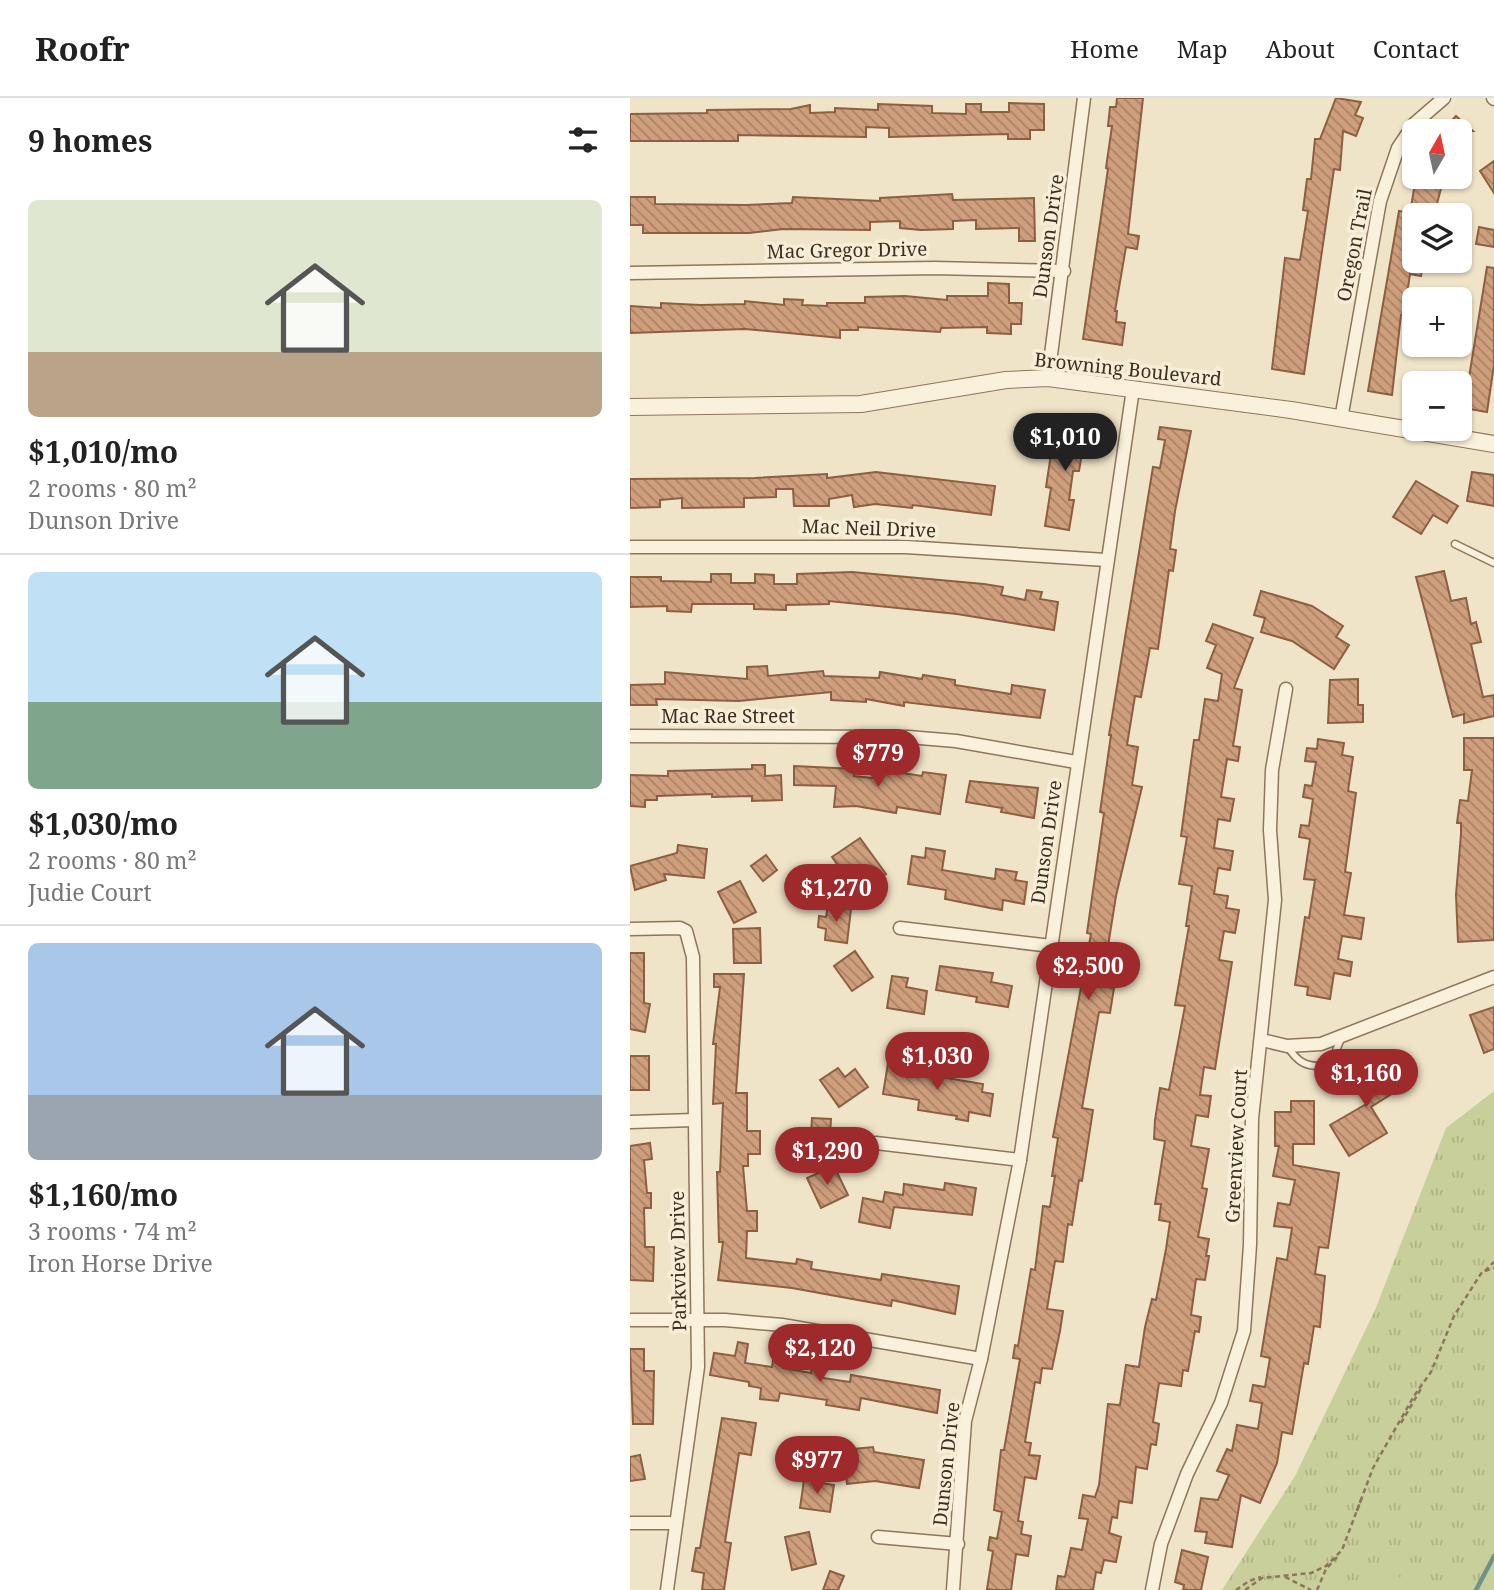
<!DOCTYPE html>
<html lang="en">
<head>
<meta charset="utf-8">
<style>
  :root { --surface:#fff; --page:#f2f2f2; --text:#222; --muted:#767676; --line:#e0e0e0; --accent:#9e2a2b }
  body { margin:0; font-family:"Noto Serif",serif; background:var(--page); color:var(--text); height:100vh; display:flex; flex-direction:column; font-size:26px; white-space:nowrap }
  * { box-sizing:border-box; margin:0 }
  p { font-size:23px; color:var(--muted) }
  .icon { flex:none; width:38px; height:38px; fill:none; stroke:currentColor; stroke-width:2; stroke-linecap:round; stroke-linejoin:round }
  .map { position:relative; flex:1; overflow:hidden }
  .drawer { display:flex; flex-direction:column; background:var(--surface); width:630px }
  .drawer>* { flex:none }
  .needle { width:46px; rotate:9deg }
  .controls { position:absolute; left:772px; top:21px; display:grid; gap:14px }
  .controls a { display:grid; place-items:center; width:70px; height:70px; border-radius:10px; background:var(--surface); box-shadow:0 2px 5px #0004; font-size:35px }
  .price { position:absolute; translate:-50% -60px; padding:0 16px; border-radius:24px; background:var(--accent); color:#fff; font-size:23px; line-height:46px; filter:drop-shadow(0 2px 4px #0008) }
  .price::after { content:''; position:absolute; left:50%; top:42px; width:21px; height:16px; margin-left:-10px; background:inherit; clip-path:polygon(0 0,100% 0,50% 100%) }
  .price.on { background:#222; color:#fff }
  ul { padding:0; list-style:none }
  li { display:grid; align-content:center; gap:14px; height:371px; padding:0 28px }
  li+li { border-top:2px solid var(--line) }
  li span { display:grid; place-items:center; height:217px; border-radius:10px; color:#555 }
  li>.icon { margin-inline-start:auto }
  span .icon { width:126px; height:126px; fill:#fffc; stroke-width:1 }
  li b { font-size:30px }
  h2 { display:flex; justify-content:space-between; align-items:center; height:84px; padding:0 28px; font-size:30px }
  header { display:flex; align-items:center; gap:42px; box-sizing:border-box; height:98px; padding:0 35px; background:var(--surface); border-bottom:2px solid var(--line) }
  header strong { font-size:33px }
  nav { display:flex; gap:38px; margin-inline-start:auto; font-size:24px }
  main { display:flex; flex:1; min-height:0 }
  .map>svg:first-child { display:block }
  .grass { fill:url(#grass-tufts) }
  .pitch { fill:#c9cf9b }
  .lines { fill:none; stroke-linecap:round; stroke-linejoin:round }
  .stream { stroke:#6f938a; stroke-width:4.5 }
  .building { fill:url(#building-back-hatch); stroke:#8d5f41; stroke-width:2 }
  .service-casing { stroke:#8d765c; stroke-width:9 }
  .minor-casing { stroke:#8d765c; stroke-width:15 }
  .tertiary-casing { stroke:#8d765c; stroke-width:18 }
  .path { stroke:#8d765c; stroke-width:2.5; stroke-dasharray:5 3.5; stroke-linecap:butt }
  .service { stroke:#faf1dc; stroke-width:6 }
  .minor { stroke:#faf1dc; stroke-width:12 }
  .tertiary { stroke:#faf1dc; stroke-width:16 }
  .labels { text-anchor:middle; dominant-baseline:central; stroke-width:7; stroke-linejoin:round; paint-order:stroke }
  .street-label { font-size:19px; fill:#3d2e20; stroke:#f7eed8 }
</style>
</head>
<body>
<header>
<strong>Roofr</strong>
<nav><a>Home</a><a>Map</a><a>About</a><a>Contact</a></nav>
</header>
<main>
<section class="drawer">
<h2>9 homes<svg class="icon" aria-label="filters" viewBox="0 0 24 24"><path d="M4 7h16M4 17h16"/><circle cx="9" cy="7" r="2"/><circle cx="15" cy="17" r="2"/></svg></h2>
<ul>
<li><span style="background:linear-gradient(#dfe7d0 70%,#b9a48a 0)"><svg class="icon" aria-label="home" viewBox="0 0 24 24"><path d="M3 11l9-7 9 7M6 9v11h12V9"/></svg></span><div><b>$1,010/mo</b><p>2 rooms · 80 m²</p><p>Dunson Drive</p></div></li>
<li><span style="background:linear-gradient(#bfe0f5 60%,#7fa58c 0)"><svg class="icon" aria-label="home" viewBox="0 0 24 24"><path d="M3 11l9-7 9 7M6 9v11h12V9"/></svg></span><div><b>$1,030/mo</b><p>2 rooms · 80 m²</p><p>Judie Court</p></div></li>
<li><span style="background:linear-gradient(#a9c7e8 70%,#9aa5b1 0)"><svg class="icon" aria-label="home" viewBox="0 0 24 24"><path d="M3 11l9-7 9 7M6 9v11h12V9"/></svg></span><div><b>$1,160/mo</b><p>3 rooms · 74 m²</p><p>Iron Horse Drive</p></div></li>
</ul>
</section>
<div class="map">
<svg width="864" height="1492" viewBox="0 0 864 1492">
  <defs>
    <pattern id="grass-tufts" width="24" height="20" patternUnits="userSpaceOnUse" patternTransform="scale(1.75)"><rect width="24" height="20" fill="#c9cf9b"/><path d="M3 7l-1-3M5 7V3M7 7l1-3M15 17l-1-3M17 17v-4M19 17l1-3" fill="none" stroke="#aeb285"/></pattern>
    <pattern id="building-back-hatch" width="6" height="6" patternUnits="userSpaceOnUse" patternTransform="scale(1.75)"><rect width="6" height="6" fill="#cf9f7d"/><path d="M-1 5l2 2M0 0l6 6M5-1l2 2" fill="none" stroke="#a98266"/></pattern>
  </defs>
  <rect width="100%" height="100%" fill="#f0e4c8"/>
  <!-- grass -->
  <path class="grass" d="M 864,993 L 864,1492 L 592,1492 L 665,1378 L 745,1212 L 816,1030 Z"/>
  <!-- pitch -->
  <path class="pitch" d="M 746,1466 L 766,1475 L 780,1492 L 728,1492 L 738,1470 Z"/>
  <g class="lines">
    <!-- stream -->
    <path class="stream" d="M 846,1492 L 864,1458"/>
  </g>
  <!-- building -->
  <g class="building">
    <path d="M 487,0 L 513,0 L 498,136 L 509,138 L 507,151 L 496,149 L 485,213 L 487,213 L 486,224 L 495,225 L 492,247 L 453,241 L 478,71 L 476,70 L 482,28 L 478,28 L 480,9 L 486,9 Z"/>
    <path d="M 706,0 L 731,4 L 725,17 L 733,20 L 726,38 L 713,33 L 710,72 L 704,71 L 674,276 L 642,271 L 655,160 L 670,162 L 678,113 L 673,112 L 677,81 L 681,81 L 685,41 L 690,41 Z"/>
    <path d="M 379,5 L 414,6 L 414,32 L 400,32 L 400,41 L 378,41 L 378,36 L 259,39 L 259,30 L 236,29 L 236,39 L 108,37 L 108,43 L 0,43 L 0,16 L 77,15 L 77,12 L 161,11 L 180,7 L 180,15 L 205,14 L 205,10 L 248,12 L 248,6 L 302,8 L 302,15 L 336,16 L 336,6 L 351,6 L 351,14 L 379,14 Z"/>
    <path d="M 826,18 L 843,33 L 812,33 Z"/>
    <path d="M 864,63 L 864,95 L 850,73 Z"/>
    <path d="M 786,79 L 814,79 L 804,117 L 784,117 L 784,163 L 793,163 L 791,178 L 780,176 L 774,217 L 771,217 L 762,297 L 738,293 L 769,113 L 780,115 Z"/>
    <path d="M 322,96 L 323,102 L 404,100 L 405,143 L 389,143 L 389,130 L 346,131 L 346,122 L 323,123 L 323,131 L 291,132 L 270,130 L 270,123 L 240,124 L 240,132 L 153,131 L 119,135 L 13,135 L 13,127 L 0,127 L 0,99 L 25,99 L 25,106 L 116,107 L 162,105 L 163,99 L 250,103 L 250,100 Z"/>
    <path d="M 849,129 L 864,132 L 864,149 L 846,146 Z"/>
    <path d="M 857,169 L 864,170 L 864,267 L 857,314 L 834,310 Z"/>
    <path d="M 358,185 L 379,186 L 379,205 L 392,205 L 391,226 L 381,226 L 381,236 L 357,235 L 357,229 L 311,230 L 310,234 L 228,229 L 228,232 L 210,232 L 210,240 L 115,231 L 0,235 L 0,208 L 31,210 L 31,205 L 70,207 L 115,206 L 115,203 L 154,207 L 154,201 L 173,202 L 172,207 L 197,208 L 197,205 L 235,205 L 235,199 L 275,198 L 317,202 L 317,198 L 358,198 Z"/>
    <path d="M 437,316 L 458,319 L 449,373 L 443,373 L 439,402 L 444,402 L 439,432 L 415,428 L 421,390 L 416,389 L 421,356 L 430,358 Z"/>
    <path d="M 530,329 L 561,333 L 545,413 L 540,451 L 546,452 L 543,473 L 539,472 L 528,551 L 520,550 L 511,599 L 505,598 L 497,647 L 508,649 L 502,687 L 512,689 L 486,798 L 478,848 L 484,849 L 478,889 L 484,890 L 480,915 L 469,914 L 452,1010 L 463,1012 L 452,1083 L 449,1082 L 442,1127 L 438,1126 L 433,1164 L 425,1163 L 417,1211 L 433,1213 L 430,1233 L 422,1271 L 412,1270 L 410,1285 L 405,1284 L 395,1344 L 401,1345 L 399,1357 L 410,1358 L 406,1381 L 395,1379 L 388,1423 L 393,1424 L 391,1436 L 401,1438 L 398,1458 L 386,1456 L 381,1492 L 363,1492 L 357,1491 L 363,1453 L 358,1452 L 360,1439 L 367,1441 L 372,1414 L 364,1412 L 371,1352 L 374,1352 L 390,1261 L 383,1260 L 385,1247 L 388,1248 L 401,1171 L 405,1172 L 413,1108 L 420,1109 L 425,1078 L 422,1078 L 428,1040 L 423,1039 L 461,836 L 457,835 L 474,715 L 470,714 L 481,637 L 479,637 L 523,369 L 530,370 L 535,342 L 528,341 Z"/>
    <path d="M 246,374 L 365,388 L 361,417 L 283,407 L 282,410 L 245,406 L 224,409 L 222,397 L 199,401 L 199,408 L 164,408 L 163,391 L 146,391 L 146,399 L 114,400 L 114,409 L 52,410 L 52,400 L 30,402 L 30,409 L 0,410 L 0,381 L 125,380 L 197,376 L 197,380 Z"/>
    <path d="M 842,374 L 864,377 L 864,408 L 837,403 Z"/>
    <path d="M 786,383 L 828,408 L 817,425 L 803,417 L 791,436 L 763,419 Z"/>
    <path d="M 814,473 L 821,503 L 836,500 L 841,526 L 846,524 L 851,544 L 841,546 L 853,599 L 864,597 L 864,618 L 834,625 L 834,616 L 823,619 L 786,479 Z"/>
    <path d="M 222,474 L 354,486 L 373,489 L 371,497 L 395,502 L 397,492 L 412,494 L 410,501 L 428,504 L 424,532 L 327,516 L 199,503 L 199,506 L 156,507 L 156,512 L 124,511 L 124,506 L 62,506 L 61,514 L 37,513 L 37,508 L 0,509 L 0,479 L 31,479 L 31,483 L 81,484 L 81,476 L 101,476 L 101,485 L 125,485 L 125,476 L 144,477 L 144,486 L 167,486 L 167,476 Z"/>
    <path d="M 631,493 L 682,508 L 713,528 L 706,539 L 719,547 L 704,571 L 662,543 L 631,534 L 635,520 L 624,517 Z"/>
    <path d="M 583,526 L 623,540 L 604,590 L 612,592 L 603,648 L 610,649 L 608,663 L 597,661 L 591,699 L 604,701 L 600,723 L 588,721 L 584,750 L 603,753 L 600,772 L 588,770 L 584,796 L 598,798 L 596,810 L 609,812 L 605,835 L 594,833 L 589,862 L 602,864 L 585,971 L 574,969 L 570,997 L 581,998 L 578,1019 L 566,1017 L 561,1048 L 579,1051 L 572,1090 L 577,1091 L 568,1139 L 579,1141 L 576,1158 L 579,1158 L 575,1182 L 566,1181 L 561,1217 L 571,1219 L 569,1234 L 565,1233 L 558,1273 L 553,1272 L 551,1288 L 529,1285 L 523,1324 L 529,1326 L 526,1347 L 521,1346 L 517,1371 L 506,1369 L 502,1405 L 489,1403 L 487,1420 L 482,1419 L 479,1435 L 491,1439 L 486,1464 L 474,1462 L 471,1475 L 466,1474 L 463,1492 L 426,1492 L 428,1478 L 435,1479 L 441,1450 L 452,1452 L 458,1421 L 449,1420 L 453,1397 L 465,1399 L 469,1387 L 478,1306 L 490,1307 L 496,1267 L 509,1269 L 515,1229 L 522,1201 L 526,1202 L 536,1151 L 540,1124 L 529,1122 L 531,1106 L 525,1106 L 535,1043 L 524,1041 L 525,1022 L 530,990 L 539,992 L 555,908 L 545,907 L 559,828 L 556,828 L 562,788 L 549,786 L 557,739 L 551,738 L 564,642 L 569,642 L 575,601 L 588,603 L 592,576 L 577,570 L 586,547 L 576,543 Z"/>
    <path d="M 137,568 L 138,578 L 193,573 L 194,578 L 249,580 L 250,574 L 292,581 L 293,577 L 325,582 L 325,587 L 381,596 L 382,587 L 415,592 L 410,620 L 274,604 L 274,608 L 236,601 L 236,604 L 201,602 L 201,594 L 109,603 L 26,601 L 27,607 L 0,607 L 0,587 L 35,586 L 35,574 L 117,581 L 117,569 Z"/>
    <path d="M 728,581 L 728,607 L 733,607 L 733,624 L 698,625 L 700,582 Z"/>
    <path d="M 834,640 L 864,640 L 864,842 L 828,844 L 826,797 L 831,736 L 831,725 L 827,725 L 830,702 L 838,703 L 842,672 L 834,672 Z"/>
    <path d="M 688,641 L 714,645 L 712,657 L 723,659 L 718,693 L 726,695 L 715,774 L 721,775 L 714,817 L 734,820 L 731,841 L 712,838 L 708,861 L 722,864 L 720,878 L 704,875 L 700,901 L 677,897 L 678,889 L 665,887 L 675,819 L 679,820 L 685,782 L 674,781 L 680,741 L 669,739 L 671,727 L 679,728 L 683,701 L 673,699 L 675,687 L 682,688 L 686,664 L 675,663 L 677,650 L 687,651 Z"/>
    <path d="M 122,667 L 135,667 L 135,678 L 151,677 L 152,702 L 122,703 L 122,698 L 82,699 L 82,696 L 27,698 L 27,702 L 15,702 L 15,709 L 0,708 L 0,677 L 38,678 L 38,673 L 122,671 Z"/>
    <path d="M 164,668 L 225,671 L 224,678 L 251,681 L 252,672 L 292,678 L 293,674 L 316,677 L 310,716 L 267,709 L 266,715 L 226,708 L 204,709 L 206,688 L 164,687 Z"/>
    <path d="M 340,683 L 408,690 L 404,720 L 371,714 L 372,710 L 336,704 Z"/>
    <path d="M 230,740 L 256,776 L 228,796 L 202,759 Z"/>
    <path d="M 48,747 L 77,751 L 74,780 L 34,776 L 36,782 L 5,792 L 0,768 L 47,755 Z"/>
    <path d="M 296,750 L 315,753 L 312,772 L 365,781 L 366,771 L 387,774 L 385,782 L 397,784 L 394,806 L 373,802 L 372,812 L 360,810 L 315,801 L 316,792 L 278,786 L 282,758 L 295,760 Z"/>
    <path d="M 136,757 L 147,772 L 133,783 L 121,768 Z"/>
    <path d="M 110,783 L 126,814 L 104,825 L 88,794 Z"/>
    <path d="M 198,808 L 221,811 L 217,845 L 195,842 L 196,831 L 188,829 L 189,818 L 196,819 Z"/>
    <path d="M 130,830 L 131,865 L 104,865 L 103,831 Z"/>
    <path d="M 225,853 L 243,879 L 222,893 L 204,868 Z"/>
    <path d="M 0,855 L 14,855 L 14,905 L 20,906 L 15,934 L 0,931 Z"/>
    <path d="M 310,868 L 363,875 L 361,884 L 382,888 L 378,909 L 346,904 L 347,899 L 306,892 Z"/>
    <path d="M 84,876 L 114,876 L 106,995 L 117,995 L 117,1033 L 130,1033 L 130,1056 L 118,1056 L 118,1068 L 113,1068 L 117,1113 L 127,1113 L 127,1133 L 117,1133 L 116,1160 L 166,1166 L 167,1161 L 182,1164 L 181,1171 L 251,1182 L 252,1176 L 329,1188 L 325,1216 L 262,1202 L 261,1208 L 162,1190 L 88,1182 L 93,1144 L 89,1144 L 87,1074 L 90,1074 L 93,1005 L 83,1006 L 86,946 L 83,946 L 90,889 L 84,889 Z"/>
    <path d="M 262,878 L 278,880 L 276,889 L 297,893 L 294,916 L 257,910 Z"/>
    <path d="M 864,909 L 864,951 L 854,955 L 840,917 Z"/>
    <rect x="0" y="958" width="19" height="34"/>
    <path d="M 259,959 L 278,962 L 277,972 L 287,975 L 353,986 L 352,994 L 363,996 L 360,1018 L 339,1014 L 338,1023 L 326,1021 L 327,1018 L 288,1012 L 289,1002 L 253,996 Z"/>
    <path d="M 757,959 L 765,972 L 758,977 L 768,992 L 741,1009 L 757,1035 L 719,1058 L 700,1027 L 738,1005 L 723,980 Z"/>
    <path d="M 208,970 L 215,979 L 225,971 L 238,989 L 209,1009 L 190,982 Z"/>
    <path d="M 661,1003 L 684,1003 L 684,1046 L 663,1046 L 663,1067 L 709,1075 L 698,1150 L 689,1149 L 685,1176 L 695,1178 L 690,1229 L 684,1228 L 678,1266 L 674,1265 L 662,1336 L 652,1334 L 647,1365 L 630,1405 L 611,1397 L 602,1449 L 575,1445 L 577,1434 L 565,1433 L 571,1400 L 588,1402 L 599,1377 L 587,1373 L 597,1351 L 602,1353 L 607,1327 L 628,1331 L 632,1305 L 620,1303 L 623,1287 L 635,1289 L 640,1260 L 631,1258 L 647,1160 L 657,1162 L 662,1130 L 644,1128 L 648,1105 L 660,1107 L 665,1082 L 643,1078 L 649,1048 L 645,1048 L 645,1014 L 661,1014 Z"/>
    <path d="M 182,1020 L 201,1021 L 199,1055 L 180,1054 Z"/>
    <path d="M 20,1045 L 22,1061 L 14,1062 L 17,1095 L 21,1095 L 21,1110 L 14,1110 L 15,1149 L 24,1149 L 23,1183 L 0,1182 L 0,1048 Z"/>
    <path d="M 204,1068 L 218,1097 L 191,1110 L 177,1080 Z"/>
    <path d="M 315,1085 L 346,1090 L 342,1117 L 264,1109 L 260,1130 L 229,1124 L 233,1100 L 253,1104 L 255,1094 L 273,1097 L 274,1086 L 314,1092 Z"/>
    <path d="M 108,1244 L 118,1246 L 115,1265 L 142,1269 L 145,1250 L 156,1251 L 153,1270 L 181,1275 L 182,1268 L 195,1271 L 193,1280 L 220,1284 L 221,1277 L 310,1292 L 307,1315 L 231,1300 L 229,1312 L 196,1307 L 197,1302 L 150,1295 L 148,1303 L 130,1301 L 131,1290 L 119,1288 L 119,1284 L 80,1277 L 84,1255 L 105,1258 Z"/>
    <path d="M 0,1251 L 14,1251 L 14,1273 L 24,1273 L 23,1326 L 3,1326 Z"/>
    <path d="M 92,1320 L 126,1325 L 121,1357 L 109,1355 L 95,1444 L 101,1445 L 94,1492 L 72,1492 L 74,1475 L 62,1473 L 66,1450 L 70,1450 Z"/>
    <path d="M 243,1349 L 244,1354 L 294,1362 L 289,1390 L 245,1383 L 217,1386 L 214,1361 L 225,1360 L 224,1351 Z"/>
    <path d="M 10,1357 L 15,1381 L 0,1383 L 0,1359 Z"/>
    <path d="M 174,1382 L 204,1387 L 200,1414 L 170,1410 Z"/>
    <path d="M 179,1434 L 186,1466 L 162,1472 L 155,1439 Z"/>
    <path d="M 552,1452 L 578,1459 L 571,1492 L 553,1492 L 554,1487 L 545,1484 Z"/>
    <path d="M 200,1473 L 214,1478 L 208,1492 L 193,1492 Z"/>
  </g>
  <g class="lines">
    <defs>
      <g id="service">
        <path d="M 825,446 L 864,465"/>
        <path d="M 658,949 C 668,965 677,969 695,968 L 703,960 L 712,938"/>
      </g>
      <g id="minor">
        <path d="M 863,0 L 864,1"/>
        <path d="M 0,175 L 305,170 L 434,173"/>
        <path d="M 418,280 L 454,0"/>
        <path d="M 711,321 L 750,103 L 768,50 L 784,26 L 814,0"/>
        <path d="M 0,449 L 276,449 L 476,462"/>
        <path d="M 0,638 L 278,639 L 326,643 L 446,664"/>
        <path d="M 270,830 L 421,848"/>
        <path d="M 0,831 L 50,830 L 56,833 L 63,859 L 68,1269 L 37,1492"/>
        <path d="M 632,942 L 657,948 L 691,946 L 864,879"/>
        <path d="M 0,1024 L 64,1022"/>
        <path d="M 246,1045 L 390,1062"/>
        <path d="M 0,1222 L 95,1222 L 152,1227 L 351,1261"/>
        <path d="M 0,1425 L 46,1425"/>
        <path d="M 248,1439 L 328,1446"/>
        <path d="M 323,1492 L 335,1323 L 351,1261 L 390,1062 L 503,291"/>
        <path d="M 522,1492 L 531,1446 L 557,1376 L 591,1305 L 614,1233 L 620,1147 L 622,1021 L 645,802 L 640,732 L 642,672 L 656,591"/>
      </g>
      <path id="tertiary" d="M 0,309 L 231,306 L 376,282 L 418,280 L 661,312 L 864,346"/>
    </defs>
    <!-- service casing -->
    <use href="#service" class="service-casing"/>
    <!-- minor casing -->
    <use href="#minor" class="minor-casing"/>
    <!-- tertiary casing -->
    <use href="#tertiary" class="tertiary-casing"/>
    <!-- path -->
    <g class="path">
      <path d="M 855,1173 L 864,1164"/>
      <path d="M 771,1325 L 792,1289"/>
      <path d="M 727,1413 L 732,1399"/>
      <path d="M 655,1479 L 681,1492"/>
      <path d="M 606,1492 L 619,1483 L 631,1479"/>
      <path d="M 615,1492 L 632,1480 L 681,1475 L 696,1468 L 712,1452 L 743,1370 L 784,1298 L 801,1274 L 824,1218 L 852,1174 L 864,1170"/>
      <path d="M 687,1492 L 696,1471 L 709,1457"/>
    </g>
    <!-- service -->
    <use href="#service" class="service"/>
    <!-- minor -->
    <use href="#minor" class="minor"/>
    <!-- tertiary -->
    <use href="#tertiary" class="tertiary"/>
  </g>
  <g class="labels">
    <!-- street labels -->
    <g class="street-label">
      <text transform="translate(418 138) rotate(-82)">Dunson Drive</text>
      <text transform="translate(724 147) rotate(-79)">Oregon Trail</text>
      <text transform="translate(217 152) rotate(-1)">Mac Gregor Drive</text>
      <text transform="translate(498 271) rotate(6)">Browning Boulevard</text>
      <text transform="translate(239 430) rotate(2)">Mac Neil Drive</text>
      <text x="98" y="618">Mac Rae Street</text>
      <text transform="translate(416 744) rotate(-82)">Dunson Drive</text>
      <text transform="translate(606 1048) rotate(-87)">Greenview Court</text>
      <text transform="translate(48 1163) rotate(-91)">Parkview Drive</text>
      <text transform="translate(316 1366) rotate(-84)">Dunson Drive</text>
    </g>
  </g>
</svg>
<div class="controls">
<a><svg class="needle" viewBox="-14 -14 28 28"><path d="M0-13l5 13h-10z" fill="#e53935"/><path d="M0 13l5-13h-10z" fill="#767676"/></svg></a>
<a><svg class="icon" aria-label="layers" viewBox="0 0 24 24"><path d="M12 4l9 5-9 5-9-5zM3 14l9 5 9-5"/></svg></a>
<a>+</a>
<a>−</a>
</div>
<b class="price on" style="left:435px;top:375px">$1,010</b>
<b class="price" style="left:248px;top:691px">$779</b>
<b class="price" style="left:206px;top:826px">$1,270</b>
<b class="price" style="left:458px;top:904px">$2,500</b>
<b class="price" style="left:307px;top:994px">$1,030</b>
<b class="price" style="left:736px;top:1011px">$1,160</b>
<b class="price" style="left:197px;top:1089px">$1,290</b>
<b class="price" style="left:190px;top:1286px">$2,120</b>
<b class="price" style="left:187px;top:1398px">$977</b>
</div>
</main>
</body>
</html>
